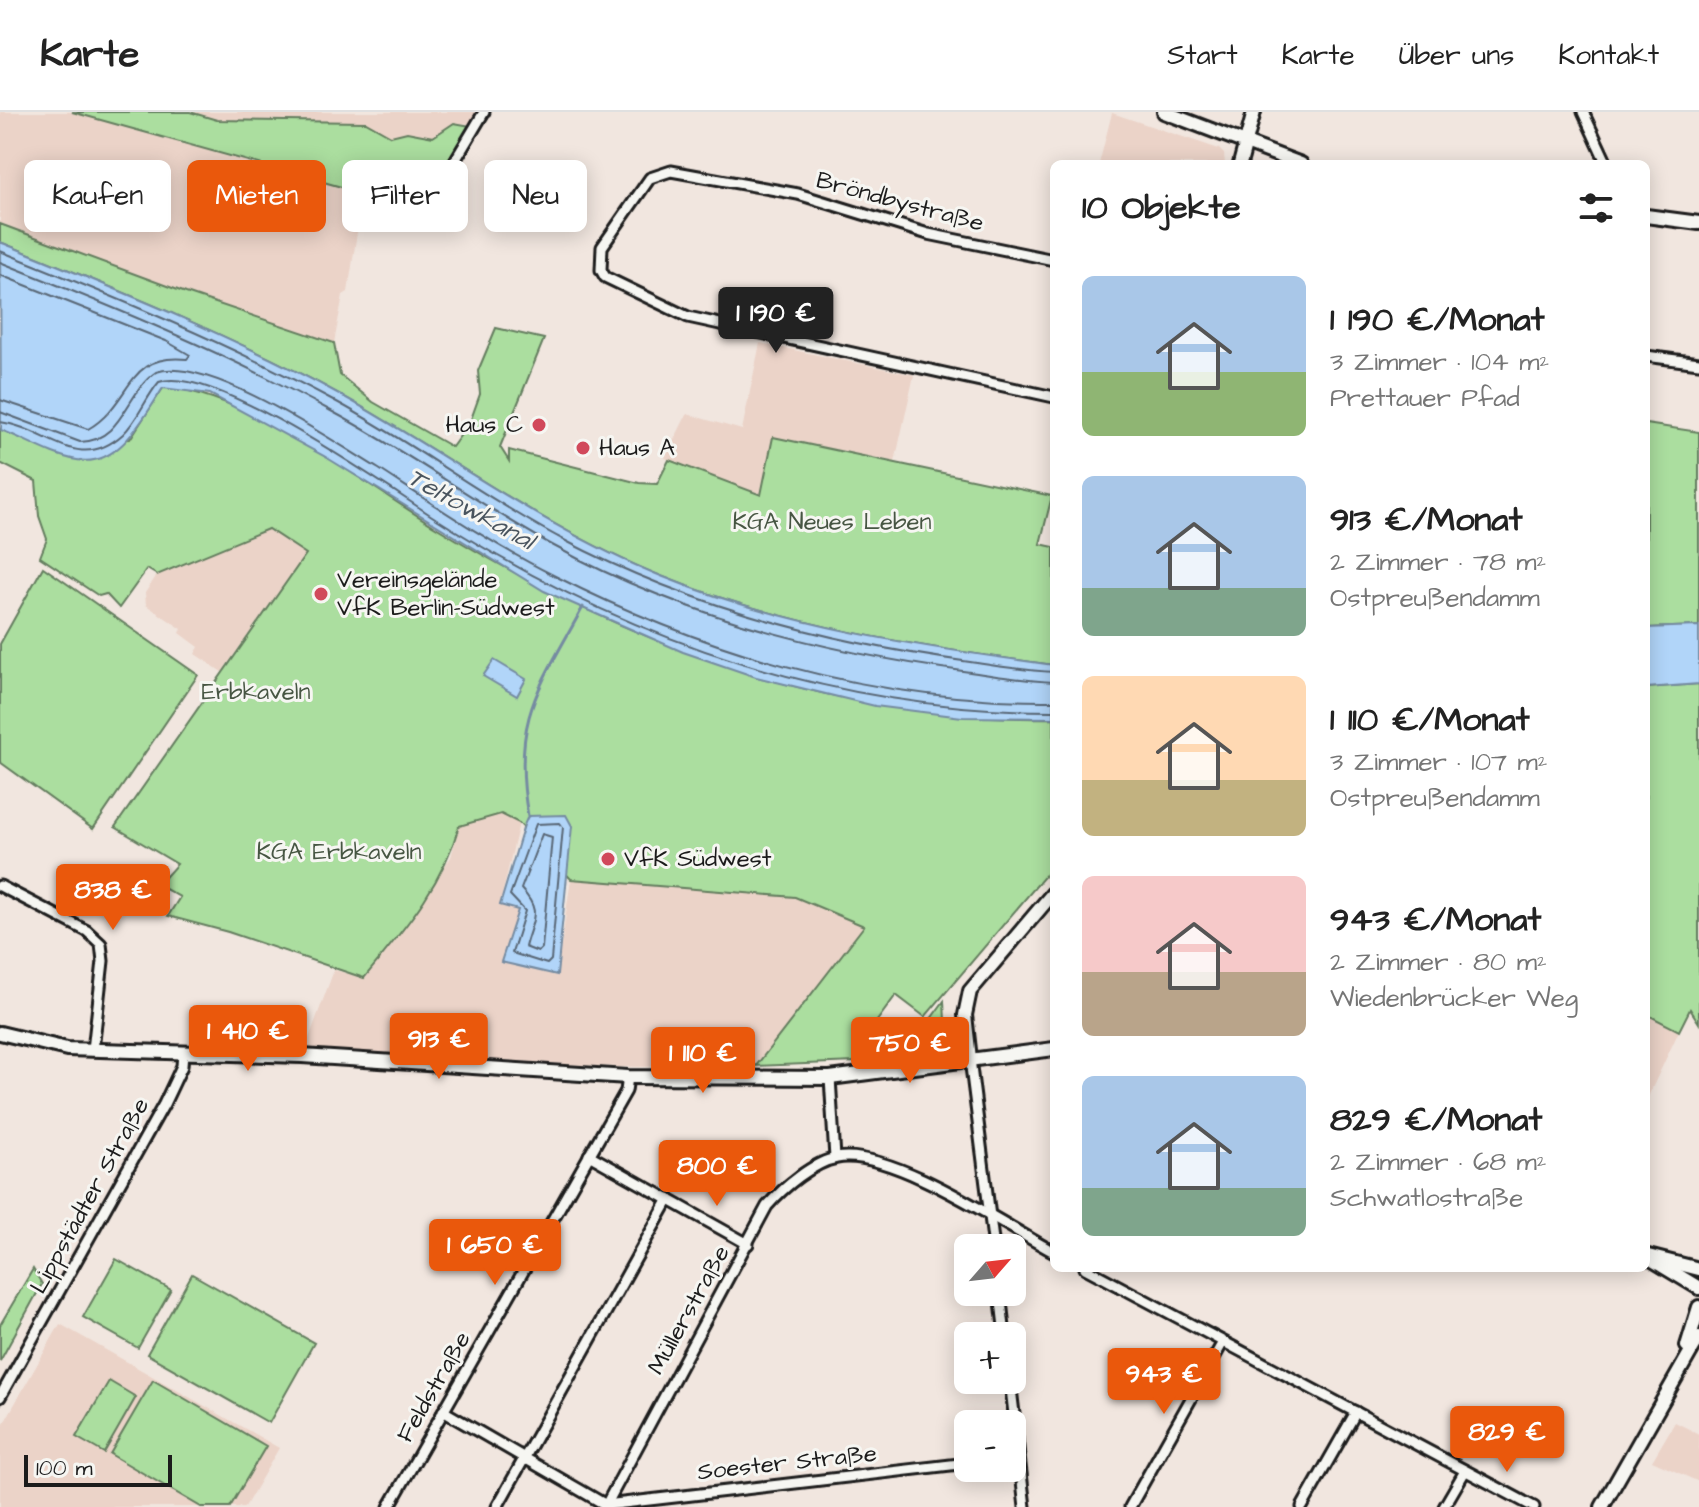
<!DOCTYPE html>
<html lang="de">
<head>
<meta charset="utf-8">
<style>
  :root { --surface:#fff; --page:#f6f6f6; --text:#222; --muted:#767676; --line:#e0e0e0; --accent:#ea580c }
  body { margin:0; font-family:"Architects Daughter",sans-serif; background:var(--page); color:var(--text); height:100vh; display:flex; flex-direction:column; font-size:30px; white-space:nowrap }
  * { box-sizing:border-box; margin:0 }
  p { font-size:26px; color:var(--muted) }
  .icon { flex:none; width:44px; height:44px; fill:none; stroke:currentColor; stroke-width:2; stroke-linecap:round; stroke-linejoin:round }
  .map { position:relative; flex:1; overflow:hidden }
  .drawer { position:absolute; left:1050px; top:48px; width:600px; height:1112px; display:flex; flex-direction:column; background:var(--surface); border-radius:12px; box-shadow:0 4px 20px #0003 }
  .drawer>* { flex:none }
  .guide { position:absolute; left:24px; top:48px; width:760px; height:72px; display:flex; gap:16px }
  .needle { width:52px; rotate:62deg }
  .buttons { position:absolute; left:954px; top:1122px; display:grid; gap:16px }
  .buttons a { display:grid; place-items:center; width:72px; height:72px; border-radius:12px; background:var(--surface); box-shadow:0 4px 20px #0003; font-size:40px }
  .scale { position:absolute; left:24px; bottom:20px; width:148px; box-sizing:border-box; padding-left:8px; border:4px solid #1c1c1c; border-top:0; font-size:22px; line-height:28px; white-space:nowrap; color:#1c1c1c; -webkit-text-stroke:6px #f6f6f2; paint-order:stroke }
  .price { position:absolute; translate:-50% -68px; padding:0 18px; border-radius:8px; background:var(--accent); color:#fff; font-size:26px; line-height:52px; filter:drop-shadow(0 2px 4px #0008) }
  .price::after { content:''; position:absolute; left:50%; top:48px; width:24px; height:18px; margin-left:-12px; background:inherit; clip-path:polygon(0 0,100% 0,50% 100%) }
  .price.current { background:#222; color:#fff }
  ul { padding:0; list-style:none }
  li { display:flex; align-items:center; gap:24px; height:200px; padding:0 32px }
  li span { display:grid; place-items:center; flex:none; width:224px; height:160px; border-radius:12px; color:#555 }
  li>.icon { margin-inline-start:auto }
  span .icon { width:96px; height:96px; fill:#fffc; stroke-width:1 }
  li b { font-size:34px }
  h2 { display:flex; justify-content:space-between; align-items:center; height:96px; padding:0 32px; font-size:34px }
  .chip { padding:0 28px; border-radius:12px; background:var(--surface); box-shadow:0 4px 20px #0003; font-size:28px; line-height:72px }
  .chip.current { background:var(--accent); color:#fff }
  header { display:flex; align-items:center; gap:48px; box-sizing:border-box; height:112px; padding:0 40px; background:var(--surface); border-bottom:2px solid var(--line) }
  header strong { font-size:38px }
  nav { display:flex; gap:44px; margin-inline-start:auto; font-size:28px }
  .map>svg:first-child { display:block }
  .built { fill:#ebd3c8 }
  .green { fill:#abde9f; stroke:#647d5e; stroke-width:2 }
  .water { fill:#b1d5f9; stroke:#758ba1; stroke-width:2 }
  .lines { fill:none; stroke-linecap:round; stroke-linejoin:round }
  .shore { stroke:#586674; stroke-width:2 }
  .stream { stroke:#758ba1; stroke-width:3 }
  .street-casing { stroke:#1c1c1c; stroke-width:15 }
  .secondary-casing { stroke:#1c1c1c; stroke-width:18 }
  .street { stroke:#f6f6f2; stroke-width:9 }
  .secondary { stroke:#f6f6f2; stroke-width:12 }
  .poi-dot { fill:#d1495b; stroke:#f6f6f2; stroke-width:3 }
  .labels { text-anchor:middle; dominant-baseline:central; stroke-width:6; stroke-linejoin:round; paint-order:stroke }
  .street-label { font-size:24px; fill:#1c1c1c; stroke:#f6f6f2 }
  .poi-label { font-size:24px; fill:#1c1c1c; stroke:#f6f6f2; text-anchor:start }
  .park-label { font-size:24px; fill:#475643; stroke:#f6f6f2 }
  .water-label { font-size:26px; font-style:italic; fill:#49545e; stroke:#f6f6f2 }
</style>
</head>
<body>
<header>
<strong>Karte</strong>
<nav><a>Start</a><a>Karte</a><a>Über uns</a><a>Kontakt</a></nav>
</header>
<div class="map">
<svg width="1699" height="1395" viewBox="0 0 1699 1395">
  <rect width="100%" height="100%" fill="#f1e6df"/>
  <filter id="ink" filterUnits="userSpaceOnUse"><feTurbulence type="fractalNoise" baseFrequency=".0125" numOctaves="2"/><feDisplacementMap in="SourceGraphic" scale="16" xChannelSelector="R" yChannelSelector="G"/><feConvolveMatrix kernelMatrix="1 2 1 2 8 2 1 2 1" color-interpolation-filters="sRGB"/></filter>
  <g filter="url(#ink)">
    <!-- built -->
    <g class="built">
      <path d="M 0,0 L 72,0 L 363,81 L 348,180 L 343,183 L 334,231 L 186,181 L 0,112 Z"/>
      <path d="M 190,0 L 480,0 L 471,12 L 454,11 L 433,25 L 407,20 L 391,24 L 366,10 L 217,8 Z"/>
      <path d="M 1112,1 L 1219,37 L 1224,42 L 1225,52 L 1099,52 Z"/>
      <path d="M 760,231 L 914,263 L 895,350 L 774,325 L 762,383 L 665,346 L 687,302 L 742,318 Z"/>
      <path d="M 268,417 L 306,442 L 222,560 L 195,542 L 199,535 L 180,521 L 182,517 L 146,493 L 145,481 L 157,463 Z"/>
      <path d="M 501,702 L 519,711 L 500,792 L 518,798 L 501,850 L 557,862 L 571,767 L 795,785 L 865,814 L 756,954 L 618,955 L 305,937 L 334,858 L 365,866 L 451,745 L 459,714 Z"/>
      <path d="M 1646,902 L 1679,919 L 1646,989 Z"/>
      <path d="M 60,1212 L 279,1336 L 245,1395 L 0,1395 L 0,1318 Z"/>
      <path d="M 1675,1310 L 1699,1322 L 1699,1370 L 1652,1349 Z"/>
    </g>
    <!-- green -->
    <g class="green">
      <path d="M 72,0 L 190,0 L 217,8 L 366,10 L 391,24 L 407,20 L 433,25 L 454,11 L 471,14 L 425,89 L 367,70 L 363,81 Z"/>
      <path d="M 0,112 L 186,181 L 334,231 L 340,263 L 373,290 L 452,335 L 470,310 L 480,282 L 478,259 L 496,216 L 544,227 L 500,335 L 509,349 L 509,338 L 639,371 L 657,372 L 669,348 L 761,383 L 773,325 L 1052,384 L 1040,432 L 1054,435 L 1054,553 C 920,535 787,515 661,464 C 546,418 449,343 341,283 C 231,223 116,177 0,130 Z"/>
      <path d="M 168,275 C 257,287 357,367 434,414 C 623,530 829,611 1054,606 L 1054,753 L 925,905 L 896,883 L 874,913 L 856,950 L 756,954 L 864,814 L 795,785 L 571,767 L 519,711 L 501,702 L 459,714 C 442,774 403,818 364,866 L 228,820 L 168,804 L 180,785 L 158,773 L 177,752 L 115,715 L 306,442 L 268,417 L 157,463 L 147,457 L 119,496 L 106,482 L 99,484 L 40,445 L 47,427 L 39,404 L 36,369 L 0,351 L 0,317 L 36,331 L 130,327 L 163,276 Z"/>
      <path d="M 1646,312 L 1699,320 L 1699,514 L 1646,516 Z"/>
      <path d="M 43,455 L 198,563 L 93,717 L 0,650 L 0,532 Z"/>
      <path d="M 1699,572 L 1699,911 L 1690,897 L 1679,919 L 1646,902 L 1646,576 Z"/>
      <path d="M 944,889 L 946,929 L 926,937 L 919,923 Z"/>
      <path d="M 116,1147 L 171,1178 L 138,1236 L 83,1205 Z"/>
      <path d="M 33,1157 L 42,1172 L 0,1249 L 0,1213 Z"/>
      <path d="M 192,1162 L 314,1231 L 269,1311 L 147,1242 Z"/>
      <path d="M 153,1268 L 266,1334 L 230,1395 L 201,1395 L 110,1342 Z"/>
      <path d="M 109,1269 L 136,1285 L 104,1341 L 76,1325 Z"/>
    </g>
    <!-- water -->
    <g class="water">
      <path d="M 0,130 C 116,177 231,223 341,283 C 449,343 546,418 661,464 C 787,515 920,535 1054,553 L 1054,606 L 962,605 L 875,594 L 756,565 L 683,540 L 544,479 L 324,344 L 210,282 L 163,276 C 144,305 119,356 77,348 C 52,344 25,327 1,318 Z"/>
      <path d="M 1699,514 L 1699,572 L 1646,576 L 1646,516 Z"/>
      <path d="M 494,548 L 526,567 L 517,584 L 483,564 Z"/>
      <path d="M 566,703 L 572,714 L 557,863 L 501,850 L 518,798 L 500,793 L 524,713 L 528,704 Z"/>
    </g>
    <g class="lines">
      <!-- shore -->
      <g class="shore">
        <path d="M 0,139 C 115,185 227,231 335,289 C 413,331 484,386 562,427 C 689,494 829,531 970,550 C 998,554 1026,559 1054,560"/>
        <path d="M 0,150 C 113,195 224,240 331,299 C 408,340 478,392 554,434 C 681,504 827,541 970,560 C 998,564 1026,569 1054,570"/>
        <path d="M 0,163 L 166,229 L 190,243 L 187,247 C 125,240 133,291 88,317 L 0,288"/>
        <path d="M 0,300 L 80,330 C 123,329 126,280 156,260 C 207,243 333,329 379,357 C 436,394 493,433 555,464 C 711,543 878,591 1054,589"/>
        <path d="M 0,310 C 48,316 77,363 123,322 C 138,308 146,285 159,270 C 211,251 384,373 432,404 C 622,526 828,599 1054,599"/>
        <path d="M 536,712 L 560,711 L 563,715 L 551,848 L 547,852 L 512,841 L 525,799 L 510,783 Z"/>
        <path d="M 542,722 L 552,725 L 542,836 L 538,840 L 525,835 C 532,807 543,800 521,777 Z"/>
      </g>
      <!-- stream -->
      <path class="stream" d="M 528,704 C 511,607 539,576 583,495"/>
      <defs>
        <g id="street">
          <path d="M 1583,0 L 1607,52"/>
          <path d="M 428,94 L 484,0"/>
          <path d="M 1054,148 L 928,122 L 798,82 L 671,59 L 650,66 L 602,135 L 601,158 L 605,165 L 688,205 L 1054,285"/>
          <path d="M 1646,244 L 1699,251"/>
          <path d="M 0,774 L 87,819 L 101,832 L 103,849 L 93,938"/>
          <path d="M 970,947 L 994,1136"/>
          <path d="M 830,966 L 835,1046"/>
          <path d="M 589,1043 L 748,1132"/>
          <path d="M 1085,1156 L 1534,1395"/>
          <path d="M 1000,1180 L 1005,1224"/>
          <path d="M 1010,1268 L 1025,1395"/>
          <path d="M 0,1285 L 164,992 L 182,954 L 183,941"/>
          <path d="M 443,1299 L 606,1393 L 968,1351"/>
          <path d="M 389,1395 L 626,979 L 628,965"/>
          <path d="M 497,1395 L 669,1087"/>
          <path d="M 605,1395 L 767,1094 C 783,1076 813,1050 837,1046 C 891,1036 1004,1113 1054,1140"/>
          <path d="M 1130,1395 L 1223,1230"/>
          <path d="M 1302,1395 L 1356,1300"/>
          <path d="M 1444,1395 L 1465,1359"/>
        </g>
        <g id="secondary">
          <path d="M 1164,0 L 1301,52"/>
          <path d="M 1240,52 L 1254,0"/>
          <path d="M 1646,104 L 1699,111"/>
          <path d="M 0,921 L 67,937 L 302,944 L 628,965 L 830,966 L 1054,937"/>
          <path d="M 970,947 L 965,903 L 970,879 L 1054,780"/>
          <path d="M 1646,1144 L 1699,1176"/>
          <path d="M 1648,1144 L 1699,1157"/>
          <path d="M 1687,1234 L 1699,1195"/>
          <path d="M 1602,1395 L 1699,1225"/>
        </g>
      </defs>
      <!-- street casing -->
      <use href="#street" class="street-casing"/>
      <!-- secondary casing -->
      <use href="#secondary" class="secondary-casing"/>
      <!-- street -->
      <use href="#street" class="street"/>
      <!-- secondary -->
      <use href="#secondary" class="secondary"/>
    </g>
  </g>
  <!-- markers -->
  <g class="poi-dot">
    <circle cx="539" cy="313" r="8"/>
    <circle cx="583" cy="336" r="8"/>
    <circle cx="321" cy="482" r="8"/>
    <circle cx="608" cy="747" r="8"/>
  </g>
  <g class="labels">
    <!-- street labels -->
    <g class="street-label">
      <text transform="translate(900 90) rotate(15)">Bröndbystraße</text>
      <text transform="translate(90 1084) rotate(-61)">Lippstädter Straße</text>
      <text transform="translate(689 1198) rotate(-61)">Müllerstraße</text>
      <text transform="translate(434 1275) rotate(-60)">Feldstraße</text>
      <text transform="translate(787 1351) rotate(-6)">Soester Straße</text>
    </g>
    <!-- poi labels -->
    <g class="poi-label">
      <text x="523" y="313" text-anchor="end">Haus C</text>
      <text x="599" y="336">Haus A</text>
      <text x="337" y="468">Vereinsgelände<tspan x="337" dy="28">VfK Berlin-Südwest</tspan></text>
      <text x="624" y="747">VfK Südwest</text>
    </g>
    <!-- park labels -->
    <g class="park-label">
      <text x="832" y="410">KGA Neues Leben</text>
      <text x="256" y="580">Erbkaveln</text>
      <text x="339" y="740">KGA Erbkaveln</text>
    </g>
    <!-- water labels -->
    <g class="water-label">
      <text transform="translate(471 397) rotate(29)">Teltowkanal</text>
    </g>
  </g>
</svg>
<div class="buttons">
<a><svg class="needle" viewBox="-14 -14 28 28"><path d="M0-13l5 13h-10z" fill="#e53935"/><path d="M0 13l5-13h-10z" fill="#767676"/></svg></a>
<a>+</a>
<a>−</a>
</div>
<div class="scale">100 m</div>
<b class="price current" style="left:776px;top:243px">1 190 €</b>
<b class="price" style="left:113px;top:820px">838 €</b>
<b class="price" style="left:248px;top:961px">1 410 €</b>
<b class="price" style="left:439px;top:969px">913 €</b>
<b class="price" style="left:910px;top:973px">750 €</b>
<b class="price" style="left:703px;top:983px">1 110 €</b>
<b class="price" style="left:717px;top:1096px">800 €</b>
<b class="price" style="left:495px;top:1175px">1 650 €</b>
<b class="price" style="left:1164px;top:1304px">943 €</b>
<b class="price" style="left:1507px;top:1362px">829 €</b>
<div class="guide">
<a class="chip">Kaufen</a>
<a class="chip current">Mieten</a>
<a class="chip">Filter</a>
<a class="chip">Neu</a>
</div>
<section class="drawer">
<h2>10 Objekte<svg class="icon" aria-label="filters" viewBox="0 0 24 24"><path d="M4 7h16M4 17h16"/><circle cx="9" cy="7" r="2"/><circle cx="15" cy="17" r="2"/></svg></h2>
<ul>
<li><span style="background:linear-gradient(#a9c7e8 60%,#8fb573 0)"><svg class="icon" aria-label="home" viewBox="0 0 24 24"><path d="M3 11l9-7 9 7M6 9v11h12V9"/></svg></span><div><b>1 190 €/Monat</b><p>3 Zimmer · 104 m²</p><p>Prettauer Pfad</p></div></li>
<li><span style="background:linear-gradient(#a9c7e8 70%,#7fa58c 0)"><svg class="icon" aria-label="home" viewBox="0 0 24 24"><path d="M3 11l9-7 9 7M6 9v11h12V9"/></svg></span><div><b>913 €/Monat</b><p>2 Zimmer · 78 m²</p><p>Ostpreußendamm</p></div></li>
<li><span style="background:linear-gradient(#ffd9b3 65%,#c2b280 0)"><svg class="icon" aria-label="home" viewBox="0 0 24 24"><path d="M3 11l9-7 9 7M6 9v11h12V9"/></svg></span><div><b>1 110 €/Monat</b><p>3 Zimmer · 107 m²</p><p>Ostpreußendamm</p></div></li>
<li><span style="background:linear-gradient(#f6c9c9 60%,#b9a48a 0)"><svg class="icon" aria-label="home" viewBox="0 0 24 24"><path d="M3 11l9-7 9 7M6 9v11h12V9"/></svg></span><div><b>943 €/Monat</b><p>2 Zimmer · 80 m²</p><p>Wiedenbrücker Weg</p></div></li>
<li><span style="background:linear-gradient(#a9c7e8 70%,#7fa58c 0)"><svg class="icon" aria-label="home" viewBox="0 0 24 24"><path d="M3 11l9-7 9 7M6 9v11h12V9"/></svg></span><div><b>829 €/Monat</b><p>2 Zimmer · 68 m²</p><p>Schwatlostraße</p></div></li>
</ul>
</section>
</div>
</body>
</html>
